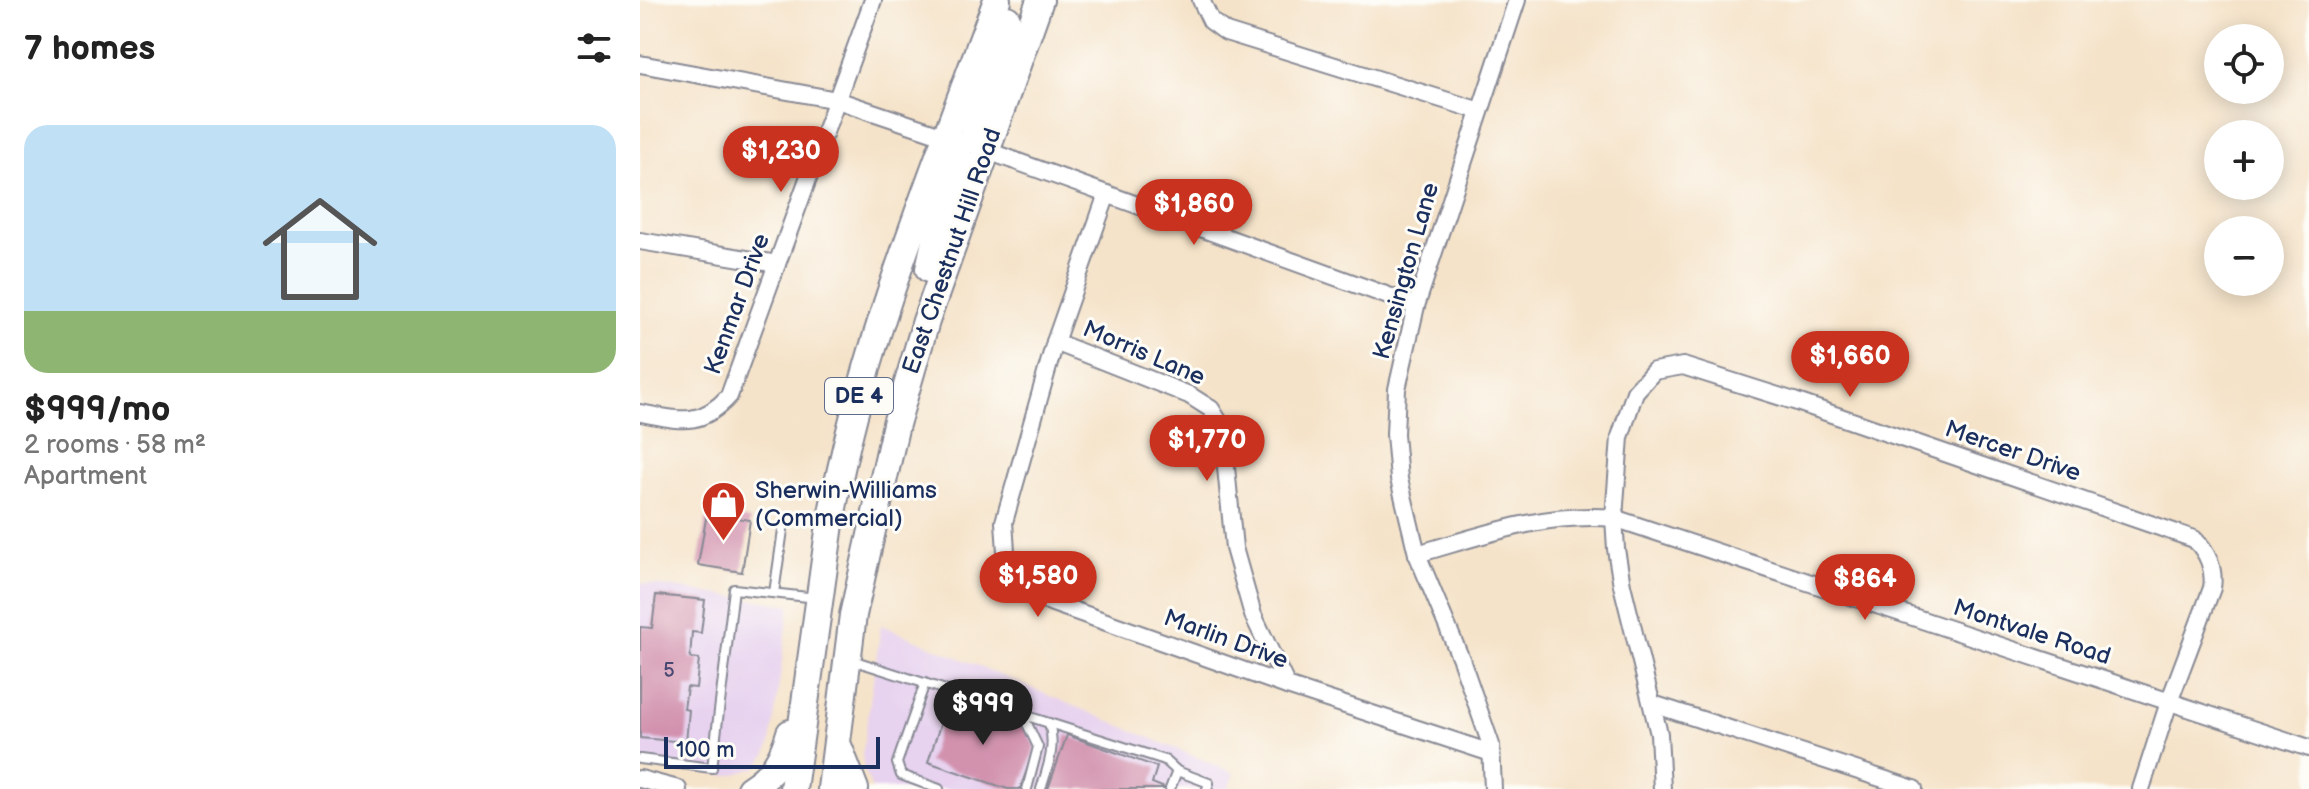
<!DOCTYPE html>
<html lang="en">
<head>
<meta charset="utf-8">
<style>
  :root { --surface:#fff; --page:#f2f2f2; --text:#222; --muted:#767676; --line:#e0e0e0; --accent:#c8321e }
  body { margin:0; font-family:"Balsamiq Sans",sans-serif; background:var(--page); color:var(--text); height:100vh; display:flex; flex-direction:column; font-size:30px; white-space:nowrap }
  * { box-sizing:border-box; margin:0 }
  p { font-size:26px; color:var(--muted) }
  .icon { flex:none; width:44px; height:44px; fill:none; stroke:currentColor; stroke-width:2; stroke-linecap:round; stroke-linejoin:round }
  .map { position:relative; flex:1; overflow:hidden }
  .sheet { display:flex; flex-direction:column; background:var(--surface); width:640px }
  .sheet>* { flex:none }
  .tools { position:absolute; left:1564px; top:24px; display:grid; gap:16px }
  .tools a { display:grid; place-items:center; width:80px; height:80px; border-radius:50%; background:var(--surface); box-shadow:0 4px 20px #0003; font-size:40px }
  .scale { position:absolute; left:24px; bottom:20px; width:216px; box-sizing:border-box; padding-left:8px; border:4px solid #1b2f5e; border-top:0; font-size:22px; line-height:28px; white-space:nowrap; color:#1b2f5e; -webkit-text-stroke:6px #fdfcf7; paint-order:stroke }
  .price { position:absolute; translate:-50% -68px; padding:0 18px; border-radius:28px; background:var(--accent); color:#fff; font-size:26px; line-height:52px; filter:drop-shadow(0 2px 4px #0008) }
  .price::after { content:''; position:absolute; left:50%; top:48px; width:24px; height:18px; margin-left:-12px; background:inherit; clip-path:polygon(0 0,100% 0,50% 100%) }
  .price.current { background:#222; color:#fff }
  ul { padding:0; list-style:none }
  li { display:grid; align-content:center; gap:16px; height:424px; padding:0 24px }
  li+li { border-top:2px solid var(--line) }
  li span { display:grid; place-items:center; height:248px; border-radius:24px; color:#555 }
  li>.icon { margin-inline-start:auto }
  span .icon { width:144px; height:144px; fill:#fffc; stroke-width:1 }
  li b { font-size:34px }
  h2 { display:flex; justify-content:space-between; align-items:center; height:96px; padding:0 24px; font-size:34px }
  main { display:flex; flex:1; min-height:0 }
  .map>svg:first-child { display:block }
  .built { fill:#e7d2ef }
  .building { fill:#d292ae }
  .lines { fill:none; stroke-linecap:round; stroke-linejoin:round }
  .lane-casing { stroke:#888994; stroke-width:12 }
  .street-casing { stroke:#888994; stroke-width:20 }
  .primary-casing { stroke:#888994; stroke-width:30 }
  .lane { stroke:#fff; stroke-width:8 }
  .street { stroke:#fff; stroke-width:16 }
  .primary { stroke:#fff; stroke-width:26 }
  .labels { text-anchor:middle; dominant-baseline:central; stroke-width:6; stroke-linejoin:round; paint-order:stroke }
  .number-label { font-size:20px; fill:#494872 }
  .shield { fill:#fdfcf7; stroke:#5f6c8c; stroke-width:2 }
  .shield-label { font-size:22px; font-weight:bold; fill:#1b2f5e }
  .street-label { font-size:24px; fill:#1b2f5e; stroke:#fdfcf7 }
  .poi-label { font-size:24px; fill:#1b2f5e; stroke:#fdfcf7; text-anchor:start }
</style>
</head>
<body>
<main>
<section class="sheet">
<h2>7 homes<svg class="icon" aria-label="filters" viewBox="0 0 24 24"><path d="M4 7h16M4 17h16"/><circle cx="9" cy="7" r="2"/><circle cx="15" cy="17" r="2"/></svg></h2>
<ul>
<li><span style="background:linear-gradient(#bfe0f5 75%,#8fb573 0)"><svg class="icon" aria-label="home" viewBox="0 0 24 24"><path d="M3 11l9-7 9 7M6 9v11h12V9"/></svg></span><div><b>$999/mo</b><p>2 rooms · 58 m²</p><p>Apartment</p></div></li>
</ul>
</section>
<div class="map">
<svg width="1669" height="789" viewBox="0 0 1669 789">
  <rect width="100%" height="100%" fill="#fdfcf7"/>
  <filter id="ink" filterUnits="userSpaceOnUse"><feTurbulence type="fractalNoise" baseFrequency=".0125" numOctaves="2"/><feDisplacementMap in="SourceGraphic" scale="16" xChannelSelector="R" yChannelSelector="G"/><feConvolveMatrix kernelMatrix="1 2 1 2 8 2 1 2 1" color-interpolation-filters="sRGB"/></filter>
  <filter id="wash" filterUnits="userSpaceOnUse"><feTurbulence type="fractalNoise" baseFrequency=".006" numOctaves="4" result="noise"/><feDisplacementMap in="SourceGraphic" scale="32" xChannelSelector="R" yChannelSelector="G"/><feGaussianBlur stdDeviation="1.8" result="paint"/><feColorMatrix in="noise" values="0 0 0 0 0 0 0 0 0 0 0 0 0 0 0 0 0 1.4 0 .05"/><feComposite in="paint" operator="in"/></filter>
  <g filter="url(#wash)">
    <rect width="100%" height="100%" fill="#f5e3c9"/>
    <!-- built -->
    <g class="built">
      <path d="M 0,583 L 150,605 L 131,741 L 127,754 L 116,768 L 89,776 L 0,765 Z"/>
      <path d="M 241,625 L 594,773 L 588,789 L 232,789 L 224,769 L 222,756 Z"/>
    </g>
    <g id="blocks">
      <!-- building -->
      <g class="building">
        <path d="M 67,513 L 110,520 L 102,572 L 58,565 Z"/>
        <path d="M 16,595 L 65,600 L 61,633 L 52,632 L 50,658 L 59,659 L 56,688 L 47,687 L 44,709 L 49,710 L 46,742 L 0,738 L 0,627 L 12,628 Z"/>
        <path d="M 308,701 L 384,726 L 395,747 L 380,789 L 368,789 L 288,762 Z"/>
        <path d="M 427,735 L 517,767 L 512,783 L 527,789 L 408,789 Z"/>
      </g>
    </g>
  </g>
  <g filter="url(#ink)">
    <use href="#blocks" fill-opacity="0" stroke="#888994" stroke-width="2"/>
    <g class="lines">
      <defs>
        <g id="lane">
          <path d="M 134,593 L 144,523"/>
          <path d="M 212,660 L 409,723 C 416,746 408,767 401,789"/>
          <path d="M 285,683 L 257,763 L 261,775 L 299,789"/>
          <path d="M 383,715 L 398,747 L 387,789"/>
          <path d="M 409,723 L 525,760 L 537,771 L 569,783 L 567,789"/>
          <path d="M 0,759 L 72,768 L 94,589 L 177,598"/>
          <path d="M 530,789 L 537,771"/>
        </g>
        <g id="street">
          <path d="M 561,0 L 571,21 L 586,32 L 840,111"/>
          <path d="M 0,64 L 197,100 L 307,137"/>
          <path d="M 345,150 L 776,306"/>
          <path d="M 467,194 L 415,342 L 364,522 L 367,566 L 375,584 L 390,595 L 647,686 L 851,753"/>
          <path d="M 0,241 L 137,264"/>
          <path d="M 415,342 L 549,395 L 571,409 L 581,425 L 583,437 L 594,548 L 613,615 L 647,686"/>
          <path d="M 0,413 C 39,420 60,428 89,396 L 233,0"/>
          <path d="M 777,554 C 844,535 904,512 974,518 L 1669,748"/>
          <path d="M 1013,704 L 1274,789"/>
          <path d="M 0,779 L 38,789"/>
          <path d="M 853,789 L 851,745 L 821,659 L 777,554 L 759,479 L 755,434 L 757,389 L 776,306 L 877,0"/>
          <path d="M 1022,789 L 1019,734 L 982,585 L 976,549 L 974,518 L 980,437 L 995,392 L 1014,371 L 1043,366 L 1154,401 L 1554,539 C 1568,552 1575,570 1572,588 L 1529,702 L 1501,789"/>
        </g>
        <g id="primary">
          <path d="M 345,150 L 335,132 L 334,124 L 367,19"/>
          <path d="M 289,269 L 297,232 L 320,159 L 316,144 L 307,137"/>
          <path d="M 199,748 L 215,789"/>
          <path d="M 110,789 C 133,775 143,757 150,733"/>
          <path d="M 153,789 L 190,524 C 222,343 294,172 357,0"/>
          <path d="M 191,789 L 213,615 L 256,424 L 286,321 L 400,0"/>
        </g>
      </defs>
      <!-- lane casing -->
      <use href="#lane" class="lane-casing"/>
      <!-- street casing -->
      <use href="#street" class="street-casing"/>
      <!-- primary casing -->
      <use href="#primary" class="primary-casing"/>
      <!-- lane -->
      <use href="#lane" class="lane"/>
      <!-- street -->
      <use href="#street" class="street"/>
      <!-- primary -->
      <use href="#primary" class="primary"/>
    </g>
  </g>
  <!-- icons -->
  <defs>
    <symbol id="shop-pin" viewBox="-11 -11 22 30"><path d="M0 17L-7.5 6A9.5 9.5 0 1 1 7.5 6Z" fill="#c8321e" stroke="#fdfcf7"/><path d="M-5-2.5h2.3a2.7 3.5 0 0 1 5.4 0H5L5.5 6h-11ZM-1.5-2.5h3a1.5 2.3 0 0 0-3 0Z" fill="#fff"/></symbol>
  </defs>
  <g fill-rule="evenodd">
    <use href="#shop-pin" x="58" y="478" width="51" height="69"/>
  </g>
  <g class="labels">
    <!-- number labels -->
    <g class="number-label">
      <text x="29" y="671">5</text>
    </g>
    <!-- shield labels -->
    <rect class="shield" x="185" y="378" width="68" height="36" rx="6"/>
    <g class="shield-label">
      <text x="219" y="396">DE 4</text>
    </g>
    <!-- street labels -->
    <g class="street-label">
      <text transform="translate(312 251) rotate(-71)">East Chestnut Hill Road</text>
      <text transform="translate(766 271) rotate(-74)">Kensington Lane</text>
      <text transform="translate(97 304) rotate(-70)">Kenmar Drive</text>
      <text transform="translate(504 353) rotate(23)">Morris Lane</text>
      <text transform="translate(1373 451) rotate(19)">Mercer Drive</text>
      <text transform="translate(1392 632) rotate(18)">Montvale Road</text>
      <text transform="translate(586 639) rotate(20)">Marlin Drive</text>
    </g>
    <!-- poi labels -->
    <g class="poi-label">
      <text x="115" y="490">Sherwin-Williams<tspan x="115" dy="28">(Commercial)</tspan></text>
    </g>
  </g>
</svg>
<div class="tools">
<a><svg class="icon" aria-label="locate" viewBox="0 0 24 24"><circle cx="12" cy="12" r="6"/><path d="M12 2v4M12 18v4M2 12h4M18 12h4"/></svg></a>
<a>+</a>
<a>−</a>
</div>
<div class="scale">100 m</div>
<b class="price" style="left:141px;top:194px">$1,230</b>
<b class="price" style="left:554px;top:247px">$1,860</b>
<b class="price" style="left:1210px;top:399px">$1,660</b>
<b class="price" style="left:567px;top:483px">$1,770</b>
<b class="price" style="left:398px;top:619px">$1,580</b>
<b class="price" style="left:1225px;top:622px">$864</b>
<b class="price current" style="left:343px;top:747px">$999</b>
</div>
</main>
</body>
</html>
